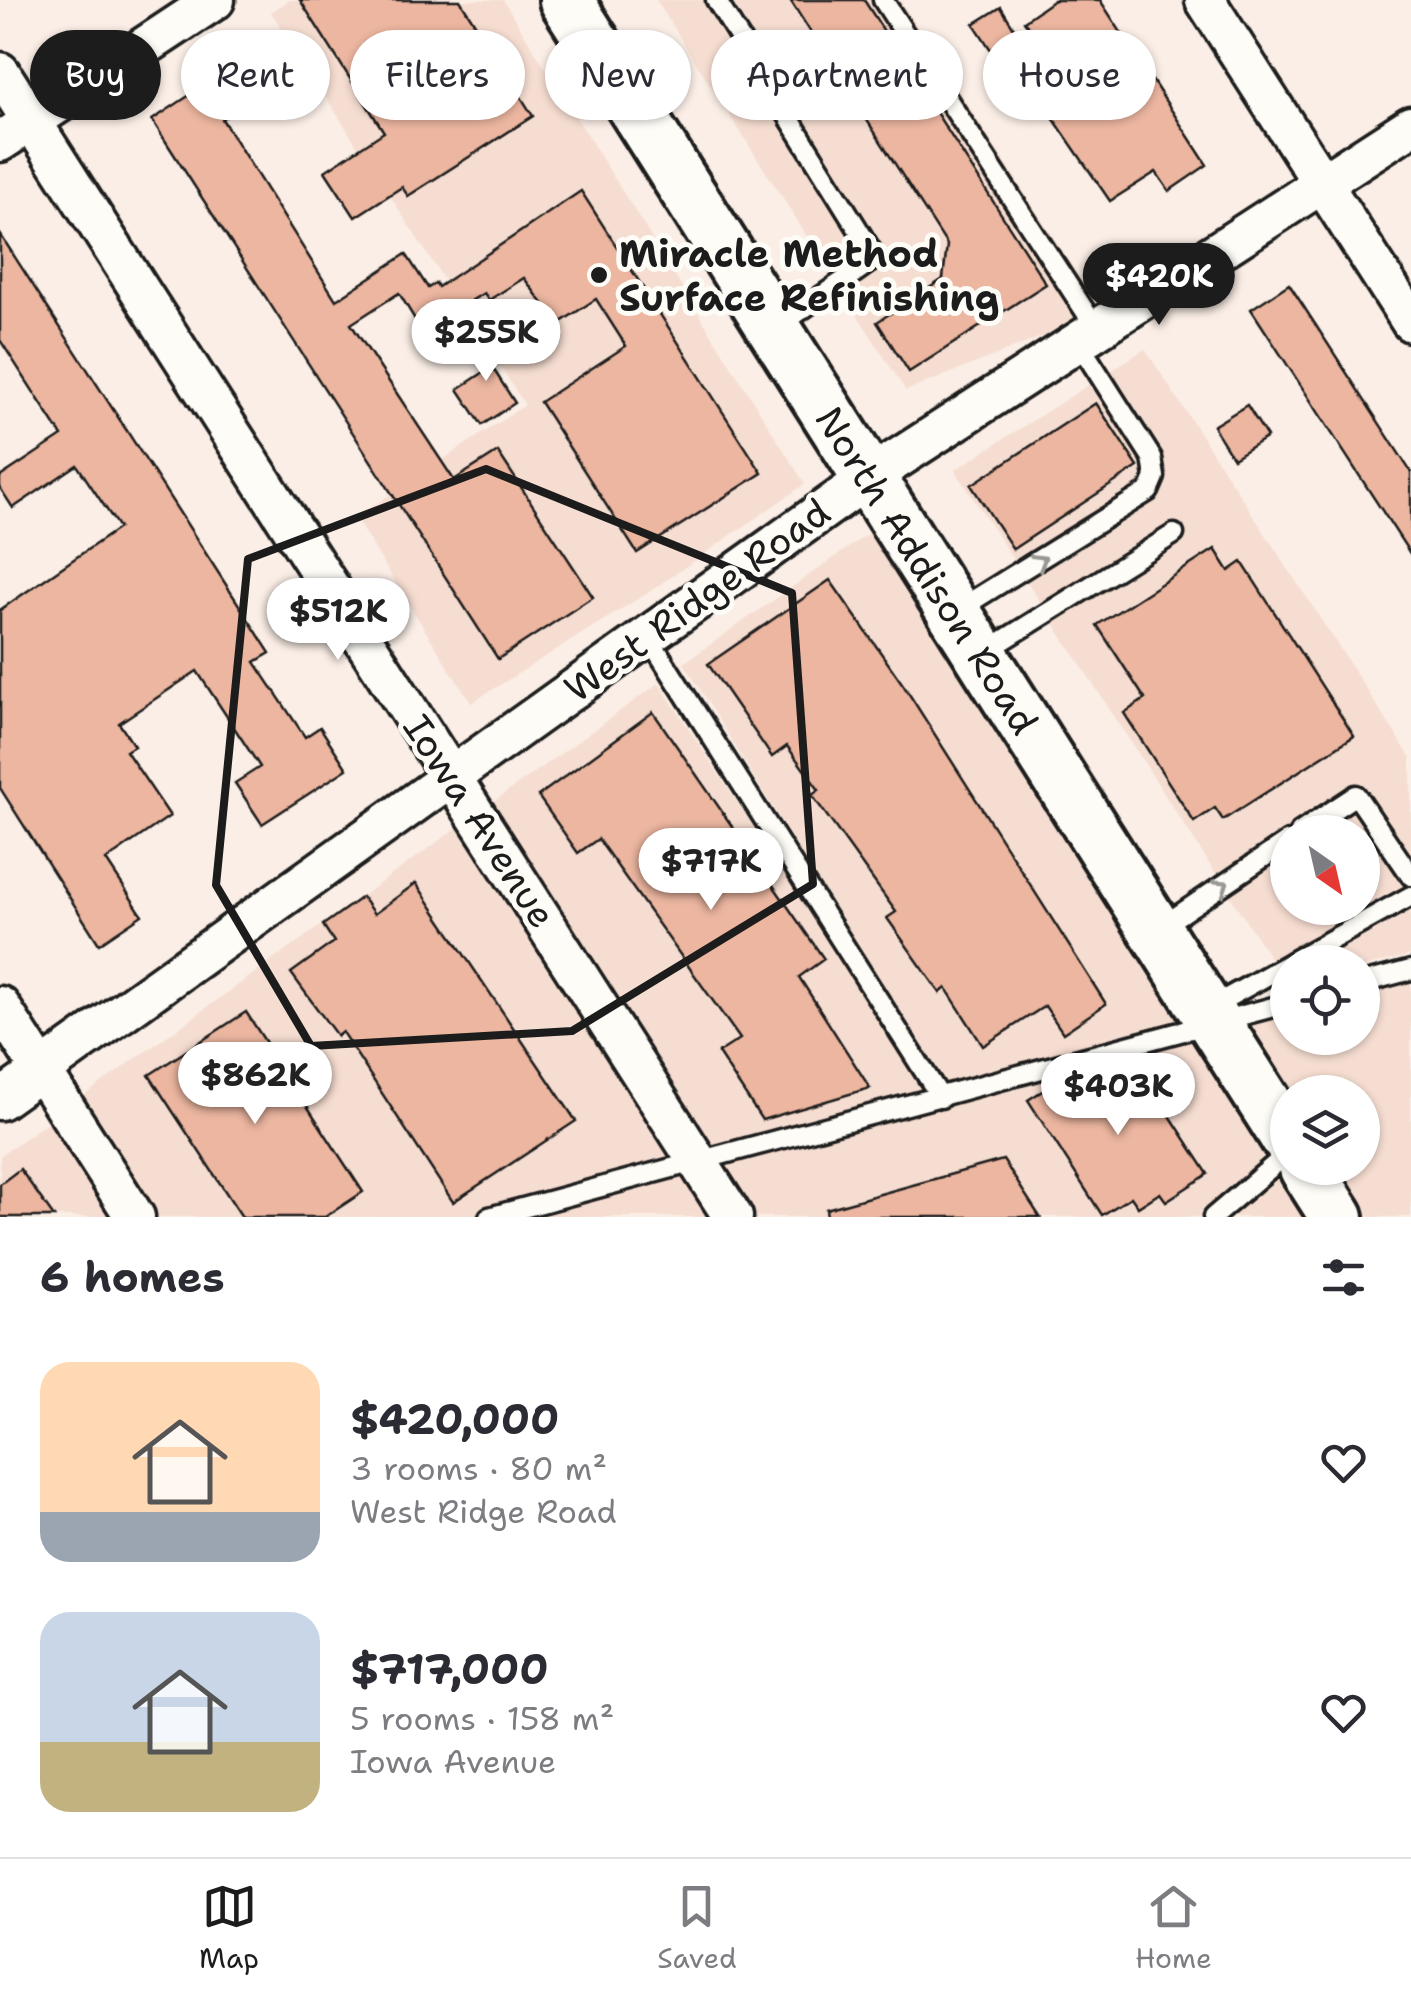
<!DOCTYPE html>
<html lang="en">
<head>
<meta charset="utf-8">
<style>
  :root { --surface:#fff; --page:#f7f7f7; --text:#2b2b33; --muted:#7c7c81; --line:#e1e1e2; --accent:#1c1c1c }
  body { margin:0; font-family:"Shantell Sans",sans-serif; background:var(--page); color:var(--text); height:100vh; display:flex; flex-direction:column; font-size:38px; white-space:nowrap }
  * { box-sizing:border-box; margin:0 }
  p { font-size:32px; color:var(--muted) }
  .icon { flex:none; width:55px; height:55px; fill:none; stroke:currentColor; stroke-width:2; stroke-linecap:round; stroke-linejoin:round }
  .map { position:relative; height:1217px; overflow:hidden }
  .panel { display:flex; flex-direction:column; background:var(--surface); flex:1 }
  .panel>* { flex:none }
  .top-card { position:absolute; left:30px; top:30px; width:1352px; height:90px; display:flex; gap:20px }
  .needle { width:65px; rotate:146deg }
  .tools { position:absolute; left:1270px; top:815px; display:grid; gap:20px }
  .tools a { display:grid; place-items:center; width:110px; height:110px; border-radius:50%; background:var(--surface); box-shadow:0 2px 8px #0004; font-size:50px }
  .price { position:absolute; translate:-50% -85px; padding:0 22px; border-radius:35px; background:#fff; color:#222; font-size:32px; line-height:65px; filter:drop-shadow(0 2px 5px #0008) }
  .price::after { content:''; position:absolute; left:50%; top:60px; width:30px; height:22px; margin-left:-15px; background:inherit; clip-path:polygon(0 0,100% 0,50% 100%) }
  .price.selected { background:var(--accent); color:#fff }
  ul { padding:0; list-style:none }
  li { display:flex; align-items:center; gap:30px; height:250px; padding:0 40px }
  li span { display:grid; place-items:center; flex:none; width:280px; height:200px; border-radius:30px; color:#555 }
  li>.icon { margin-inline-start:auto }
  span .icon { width:120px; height:120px; fill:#fffc; stroke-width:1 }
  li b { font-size:42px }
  h2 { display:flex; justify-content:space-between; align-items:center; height:120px; padding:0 40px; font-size:42px }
  .chip { padding:0 35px; border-radius:45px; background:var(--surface); box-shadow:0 2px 8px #0004; font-size:35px; line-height:90px }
  .chip.selected { background:var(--accent); color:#fff }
  .menu { display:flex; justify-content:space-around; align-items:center; height:140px; border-top:2px solid var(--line); background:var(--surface); font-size:28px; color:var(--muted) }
  .menu a { display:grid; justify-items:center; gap:5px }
  .menu .selected { color:var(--accent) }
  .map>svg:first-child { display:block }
  .built { fill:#f6ddd1; fill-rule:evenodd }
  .building { fill:#ecb6a0; stroke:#1c1c1c; stroke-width:2.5 }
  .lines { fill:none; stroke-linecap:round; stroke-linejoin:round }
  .lane-casing { stroke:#1c1c1c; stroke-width:25 }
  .street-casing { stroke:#1c1c1c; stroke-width:45 }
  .secondary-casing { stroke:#1c1c1c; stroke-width:60 }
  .lane { stroke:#fdfcf7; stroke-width:18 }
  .street { stroke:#fdfcf7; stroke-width:38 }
  .secondary { stroke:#fdfcf7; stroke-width:52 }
  .oneway { stroke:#989794 }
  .marked { fill:none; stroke:#1c1c1c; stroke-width:8; stroke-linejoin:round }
  .poi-dot { fill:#1c1c1c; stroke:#fdfcf7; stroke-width:4 }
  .labels { text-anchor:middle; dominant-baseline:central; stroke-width:10; stroke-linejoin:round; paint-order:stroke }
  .poi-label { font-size:38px; font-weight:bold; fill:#1c1c1c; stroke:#fdfcf7; text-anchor:start }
  .street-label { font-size:38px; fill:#1c1c1c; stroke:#fdfcf7 }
</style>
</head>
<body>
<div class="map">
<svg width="1411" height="1217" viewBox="0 0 1411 1217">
  <rect width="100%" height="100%" fill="#faeee6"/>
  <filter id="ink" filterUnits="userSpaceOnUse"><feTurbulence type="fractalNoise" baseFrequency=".01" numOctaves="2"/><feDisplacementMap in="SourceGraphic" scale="20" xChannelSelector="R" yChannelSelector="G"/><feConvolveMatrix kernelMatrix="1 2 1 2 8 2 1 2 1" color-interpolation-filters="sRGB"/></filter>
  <g filter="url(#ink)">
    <!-- built -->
    <g class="built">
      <path d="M 290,0 L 503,0 L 805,484 L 649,592 L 471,703 L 355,518 L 525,405 L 271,12 Z"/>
      <path d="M 656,0 L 900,0 L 1102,313 L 906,391 Z"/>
      <path d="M 1145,349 L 1411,758 L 1411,955 L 1363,967 L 1362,962 L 1288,962 L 1287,984 L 955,470 ZM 1288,832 L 1362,832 L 1362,908 L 1288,908 Z"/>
      <path d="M 872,531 L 1202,1018 L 945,1089 L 684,663 Z"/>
      <path d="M 659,683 L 937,1107 L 1210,1035 L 1327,1217 L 0,1217 L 0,1156 Z"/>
      <path d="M 1411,977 L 1411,1217 L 1347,1217 L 1316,1168 L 1362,1168 L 1362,1092 L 1288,1092 L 1226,1027 L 1287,1010 L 1288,1038 L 1362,1038 L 1363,990 Z"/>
    </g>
    <!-- building -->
    <g class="building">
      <path d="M 300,0 L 460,0 L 533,116 L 408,196 L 402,187 L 355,217 L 325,171 L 384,132 Z"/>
      <path d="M 790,0 L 864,0 L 1046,284 L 909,372 L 877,322 L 943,279 L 947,245 Z"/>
      <path d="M 1054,0 L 1100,0 L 1207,165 L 1169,191 L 1156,172 L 1110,201 L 1032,87 L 1059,70 L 1024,21 Z"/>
      <path d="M 1001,7 L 1017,33 L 991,50 L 974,24 Z"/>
      <path d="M 240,62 L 260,93 L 222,119 L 336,300 L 406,254 L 428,288 L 436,283 L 438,287 L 581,191 L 762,473 L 637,553 L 540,402 L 626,346 L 596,299 L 558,324 L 524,278 L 489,300 L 484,293 L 422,331 L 399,293 L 351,324 L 454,480 L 498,452 L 593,597 L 498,659 L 152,120 Z"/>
      <path d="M 0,234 L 270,653 L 255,662 L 305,737 L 320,727 L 347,769 L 262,824 L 235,783 L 260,767 L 197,671 L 119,723 L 134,746 L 126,751 L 170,816 L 106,860 L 142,915 L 99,944 L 0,788 L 0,610 L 119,528 L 77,465 L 13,508 L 0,488 L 0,477 L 62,436 L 0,340 Z"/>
      <path d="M 1289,284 L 1411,472 L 1411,555 L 1251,309 Z"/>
      <path d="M 492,367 L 515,403 L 482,425 L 458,389 Z"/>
      <path d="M 1096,403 L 1138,467 L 1013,549 L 971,485 Z"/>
      <path d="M 1247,405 L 1267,437 L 1233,458 L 1213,426 Z"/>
      <path d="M 1215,549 L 1229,571 L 1242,562 L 1354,736 L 1223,820 L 1215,808 L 1194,822 L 1124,713 L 1145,699 L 1097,625 Z"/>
      <path d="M 830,580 L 904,686 L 1106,1004 L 1063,1033 L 1045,1006 L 983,1046 L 946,988 L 940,993 L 887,918 L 896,912 L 812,795 L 819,790 L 787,746 L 772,757 L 708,664 Z"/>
      <path d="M 653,712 L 824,959 L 799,977 L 870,1088 L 762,1120 L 718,1053 L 740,1039 L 598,839 L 578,853 L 538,796 Z"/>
      <path d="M 416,883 L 576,1121 L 453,1202 L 342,1032 L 337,1036 L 291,973 L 334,942 L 323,925 L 362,897 L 374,914 Z"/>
      <path d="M 246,1012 L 363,1192 L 325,1217 L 242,1217 L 149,1075 Z"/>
      <path d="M 1135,1062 L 1208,1174 L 1166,1201 L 1160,1193 L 1138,1207 L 1131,1197 L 1102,1215 L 1028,1100 L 1066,1076 L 1088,1069 L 1098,1086 Z"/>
      <path d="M 1003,1160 L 1040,1217 L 827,1217 L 826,1209 Z"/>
      <path d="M 20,1169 L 54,1217 L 0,1217 L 0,1184 Z"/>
    </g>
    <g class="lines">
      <defs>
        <g id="lane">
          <path d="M 716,0 L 876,258 L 777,327"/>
          <path d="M 883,0 L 1096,328"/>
          <path d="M 956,611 L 1149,491 L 1155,477 L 1152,458 L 1077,340"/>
          <path d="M 647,635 L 941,1098"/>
          <path d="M 983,653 L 1174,534"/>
          <path d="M 1300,832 L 1356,795 L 1411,876"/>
          <path d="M 1161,927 L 1288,841"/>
          <path d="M 1291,962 L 1411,896"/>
          <path d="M 1362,983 L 1411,970"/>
          <path d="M 1209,1008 L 1288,964"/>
          <path d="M 489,1217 L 1288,1003"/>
          <path d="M 1213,1217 L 1288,1153"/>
        </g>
        <g id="street">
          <path d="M 1205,0 L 1411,322"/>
          <path d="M 0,72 L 733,1217"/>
          <path d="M 0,142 L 215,0"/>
          <path d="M 0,1006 L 135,1217"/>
          <path d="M 0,1100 L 871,476 L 1411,126"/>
        </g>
        <g id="secondary">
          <path id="s1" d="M 566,0 L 1288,1139"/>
          <path d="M 1306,1168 L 1337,1217"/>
        </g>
      </defs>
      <!-- lane casing -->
      <use href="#lane" class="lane-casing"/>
      <!-- street casing -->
      <use href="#street" class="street-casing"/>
      <!-- secondary casing -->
      <use href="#secondary" class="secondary-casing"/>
      <!-- lane -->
      <use href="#lane" class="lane"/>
      <!-- street -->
      <use href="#street" class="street"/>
      <!-- secondary -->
      <use href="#secondary" class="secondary"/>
    </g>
    <!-- one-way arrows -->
    <defs><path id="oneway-chevron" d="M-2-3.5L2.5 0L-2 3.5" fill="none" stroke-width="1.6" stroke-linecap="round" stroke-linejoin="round" transform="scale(2.5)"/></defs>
    <g class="oneway">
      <use href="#oneway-chevron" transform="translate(1040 561) rotate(-31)"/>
      <use href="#oneway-chevron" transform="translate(1222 886) rotate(-34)"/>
    </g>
  </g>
  <!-- marked area -->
  <path class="marked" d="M 486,469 L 792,593 L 813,884 L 572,1031 L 311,1046 L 216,885 L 248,559 Z"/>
  <!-- markers -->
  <circle class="poi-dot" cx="599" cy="275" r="10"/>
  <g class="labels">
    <!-- poi labels -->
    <g class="poi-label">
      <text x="619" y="253">Miracle Method<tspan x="619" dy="44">Surface Refinishing</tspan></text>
    </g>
    <!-- street labels -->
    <g class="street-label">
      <text stroke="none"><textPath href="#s1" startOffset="675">North Addison Road</textPath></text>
      <text transform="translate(697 600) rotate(-36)">West Ridge Road</text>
      <text transform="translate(480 821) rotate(57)">Iowa Avenue</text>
    </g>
  </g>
</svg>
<div class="tools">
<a><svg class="needle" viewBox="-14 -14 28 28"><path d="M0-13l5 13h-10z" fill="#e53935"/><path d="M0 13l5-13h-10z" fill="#7c7c81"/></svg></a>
<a><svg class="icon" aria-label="locate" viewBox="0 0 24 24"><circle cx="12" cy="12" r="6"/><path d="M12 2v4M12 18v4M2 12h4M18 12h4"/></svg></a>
<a><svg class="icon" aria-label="layers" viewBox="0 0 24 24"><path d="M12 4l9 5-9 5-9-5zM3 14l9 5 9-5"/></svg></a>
</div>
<b class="price selected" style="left:1159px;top:328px">$420K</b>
<b class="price" style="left:486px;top:384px">$255K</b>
<b class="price" style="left:338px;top:663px">$512K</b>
<b class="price" style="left:711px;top:913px">$717K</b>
<b class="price" style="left:255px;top:1127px">$862K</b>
<b class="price" style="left:1118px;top:1138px">$403K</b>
<div class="top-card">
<a class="chip selected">Buy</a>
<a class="chip">Rent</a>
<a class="chip">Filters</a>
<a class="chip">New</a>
<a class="chip">Apartment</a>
<a class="chip">House</a>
</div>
</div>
<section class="panel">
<h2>6 homes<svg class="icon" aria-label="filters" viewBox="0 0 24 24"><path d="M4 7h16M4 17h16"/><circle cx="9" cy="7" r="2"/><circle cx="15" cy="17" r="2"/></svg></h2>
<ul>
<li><span style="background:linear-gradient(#ffd9b3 75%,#9aa5b1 0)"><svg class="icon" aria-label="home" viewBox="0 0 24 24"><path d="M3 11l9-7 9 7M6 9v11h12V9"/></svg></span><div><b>$420,000</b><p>3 rooms · 80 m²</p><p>West Ridge Road</p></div><svg class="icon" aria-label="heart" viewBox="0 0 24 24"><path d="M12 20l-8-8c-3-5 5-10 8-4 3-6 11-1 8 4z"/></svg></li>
<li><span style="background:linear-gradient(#c9d6e8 65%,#c2b280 0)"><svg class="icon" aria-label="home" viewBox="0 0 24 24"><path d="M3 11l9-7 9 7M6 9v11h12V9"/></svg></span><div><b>$717,000</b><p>5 rooms · 158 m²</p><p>Iowa Avenue</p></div><svg class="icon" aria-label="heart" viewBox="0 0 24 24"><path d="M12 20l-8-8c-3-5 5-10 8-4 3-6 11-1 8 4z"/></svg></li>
</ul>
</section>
<nav class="menu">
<a class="selected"><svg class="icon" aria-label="map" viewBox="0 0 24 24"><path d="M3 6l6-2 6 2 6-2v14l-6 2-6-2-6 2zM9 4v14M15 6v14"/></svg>Map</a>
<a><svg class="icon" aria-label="saved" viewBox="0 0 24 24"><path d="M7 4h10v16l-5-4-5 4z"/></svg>Saved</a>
<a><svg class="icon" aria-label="home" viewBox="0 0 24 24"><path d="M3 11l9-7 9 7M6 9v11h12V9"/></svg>Home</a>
</nav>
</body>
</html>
